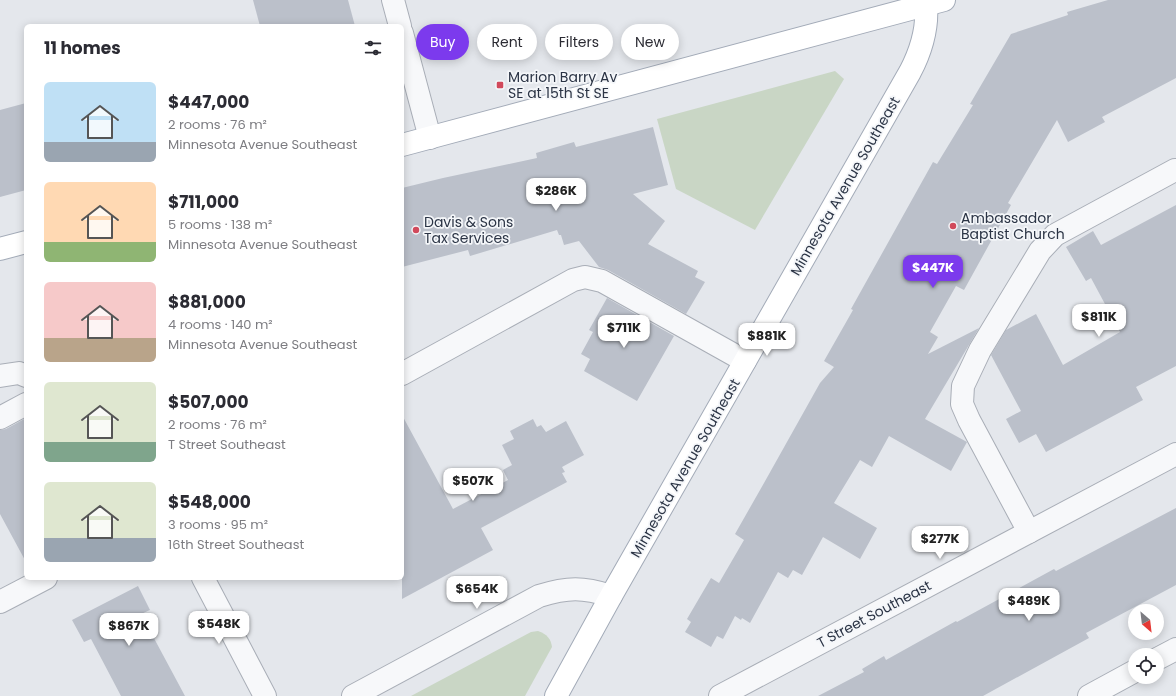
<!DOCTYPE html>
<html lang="en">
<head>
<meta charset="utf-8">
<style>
  :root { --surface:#fff; --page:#f7f7f7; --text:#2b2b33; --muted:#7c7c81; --accent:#7c3aed }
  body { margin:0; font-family:Poppins,sans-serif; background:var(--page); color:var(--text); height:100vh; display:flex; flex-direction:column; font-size:15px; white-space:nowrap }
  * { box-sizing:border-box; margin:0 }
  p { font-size:13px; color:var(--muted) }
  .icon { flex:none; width:22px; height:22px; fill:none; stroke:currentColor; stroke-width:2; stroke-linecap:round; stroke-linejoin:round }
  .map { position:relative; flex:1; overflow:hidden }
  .side { position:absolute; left:24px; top:24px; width:380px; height:556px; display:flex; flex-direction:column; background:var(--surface); border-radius:6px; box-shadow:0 2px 10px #0003 }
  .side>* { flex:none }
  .hud { position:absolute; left:416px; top:24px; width:380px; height:36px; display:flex; gap:8px }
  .needle { width:26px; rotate:152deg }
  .fabs { position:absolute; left:1128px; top:604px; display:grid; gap:8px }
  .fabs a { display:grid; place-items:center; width:36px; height:36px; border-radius:50%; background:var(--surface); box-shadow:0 2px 10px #0003; font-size:20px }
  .price { position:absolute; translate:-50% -34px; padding:0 9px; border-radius:8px; background:#fff; color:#222; font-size:13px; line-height:26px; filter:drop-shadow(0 1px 2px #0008) }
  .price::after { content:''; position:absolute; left:50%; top:24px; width:12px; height:9px; margin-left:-6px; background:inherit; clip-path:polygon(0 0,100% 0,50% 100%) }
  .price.active { background:var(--accent); color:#fff }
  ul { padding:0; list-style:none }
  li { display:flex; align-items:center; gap:12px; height:100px; padding:0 20px }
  li span { display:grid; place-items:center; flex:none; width:112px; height:80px; border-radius:6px; color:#555 }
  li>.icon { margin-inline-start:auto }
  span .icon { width:48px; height:48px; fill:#fffc; stroke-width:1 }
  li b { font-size:17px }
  h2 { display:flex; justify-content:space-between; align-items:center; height:48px; padding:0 20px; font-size:17px }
  .pill { padding:0 14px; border-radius:18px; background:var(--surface); box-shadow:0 2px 10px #0003; font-size:14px; line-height:36px }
  .pill.active { background:var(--accent); color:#fff }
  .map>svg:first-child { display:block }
  .green { fill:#c9d6c5 }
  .building { fill:#bbc0ca }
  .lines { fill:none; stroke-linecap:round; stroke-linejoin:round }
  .minor-casing { stroke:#a9aeb7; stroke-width:24 }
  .major-casing { stroke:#a3abb8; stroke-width:24 }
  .minor { stroke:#f7f8fa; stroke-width:22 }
  .major { stroke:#fff; stroke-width:22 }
  .poi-dot { fill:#d1495b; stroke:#f4f6f9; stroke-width:1.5 }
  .labels { text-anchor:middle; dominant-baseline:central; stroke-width:3.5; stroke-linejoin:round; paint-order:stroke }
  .poi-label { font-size:14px; fill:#2b3445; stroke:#f4f6f9; text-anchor:start }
  .street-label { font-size:14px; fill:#2b3445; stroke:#f4f6f9 }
</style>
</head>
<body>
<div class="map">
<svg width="1176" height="696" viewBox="0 0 1176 696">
  <rect width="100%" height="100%" fill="#e4e7ec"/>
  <!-- green -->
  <g class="green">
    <path d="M 835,71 L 844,79 L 755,230 L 676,189 L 657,119 Z"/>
    <path d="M 538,631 C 547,634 551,639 552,647 L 525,696 L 411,696 L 531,632 Z"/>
  </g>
  <!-- building -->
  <g class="building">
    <path d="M 253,0 L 348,0 L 355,26 L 260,26 Z"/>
    <path d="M 1108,0 L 1176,0 L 1176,78 L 1102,117 L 1105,122 L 1068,142 L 1057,120 L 1008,203 L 1011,205 L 964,290 L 956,286 L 930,332 L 938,337 L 928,354 L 979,328 L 925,419 L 967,442 L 951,471 L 889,436 L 872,467 L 860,460 L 834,503 L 877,528 L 860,559 L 823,537 L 802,575 L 793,570 L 788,578 L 778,572 L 750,623 L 742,618 L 741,620 L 735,616 L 723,639 L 717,636 L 711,647 L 685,632 L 691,622 L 687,619 L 711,578 L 719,583 L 744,540 L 735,534 L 764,483 L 820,383 L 834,367 L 824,361 L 853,310 L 851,309 L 933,162 L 937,164 L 973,105 L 970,104 L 1011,34 L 1068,15 L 1067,12 Z"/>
    <path d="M 26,103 L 26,190 L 0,197 L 0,110 Z"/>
    <path d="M 653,127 L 668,185 L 633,194 L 665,221 L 648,244 L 698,271 L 695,277 L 705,282 L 686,314 L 608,270 L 599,267 L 579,241 L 564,245 L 561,235 L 559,235 L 557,230 L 470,256 L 468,250 L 402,267 L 402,188 L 443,178 L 537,158 L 536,153 L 574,142 L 576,147 Z"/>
    <path d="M 1176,205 L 1176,366 L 1136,387 L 1143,400 L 1046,452 L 1036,434 L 1019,443 L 1006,419 L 1021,411 L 991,355 L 1006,330 L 1036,314 L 1063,365 L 1120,332 L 1091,278 L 1086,281 L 1066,247 L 1093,231 L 1101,245 Z"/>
    <path d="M 607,298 L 674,336 L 637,401 L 584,371 L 590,359 L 581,354 L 593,332 L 589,330 Z"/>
    <path d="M 402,415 L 453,509 L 508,480 L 503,470 L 512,465 L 502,445 L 514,439 L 510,431 L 533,419 L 537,427 L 541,425 L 546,432 L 566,421 L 584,455 L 562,467 L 565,472 L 562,473 L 567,482 L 481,528 L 493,550 L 402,599 Z"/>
    <path d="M 26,418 L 26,562 L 0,514 L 0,430 L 6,429 Z"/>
    <path d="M 1176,508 L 1176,585 L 1086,633 L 1089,638 L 983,696 L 818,696 L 864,672 L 862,669 L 884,656 L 886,660 L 956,621 L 957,622 L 1054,569 L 1056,571 Z"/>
    <path d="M 138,586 L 150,610 L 141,614 L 185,696 L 121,696 L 91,639 L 84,642 L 72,620 Z"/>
  </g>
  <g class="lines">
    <defs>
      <g id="minor">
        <path d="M 393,0 L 400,26"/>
        <path d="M 402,33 L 430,138"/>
        <path d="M 402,374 L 573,280 L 585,277 L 602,281 L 745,361"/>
        <path d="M 0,376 L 19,373 L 26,376"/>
        <path d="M 0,418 L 26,404"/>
        <path d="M 1029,532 L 969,420 L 962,404 L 963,386 L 980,350 L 1040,251 L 1055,235 L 1175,170"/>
        <path d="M 203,578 L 265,696"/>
        <path d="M 0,602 L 46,578"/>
        <path d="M 1157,659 L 1176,649"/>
        <path d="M 353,696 L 539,596 C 568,587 583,587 611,596"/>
        <path d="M 720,696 L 1176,454"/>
        <path d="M 1089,696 L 1135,671"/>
      </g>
      <g id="major">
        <path d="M 402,145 L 944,0"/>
        <path d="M 0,249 L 26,242"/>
        <path d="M 556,696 L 611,596 L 910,72 C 921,51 928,30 926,5"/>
      </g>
    </defs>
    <!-- minor casing -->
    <use href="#minor" class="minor-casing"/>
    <!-- major casing -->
    <use href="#major" class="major-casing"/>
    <!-- minor -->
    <use href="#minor" class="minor"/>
    <!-- major -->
    <use href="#major" class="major"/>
  </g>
  <!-- markers -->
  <g class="poi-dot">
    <rect x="496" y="81" width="8" height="8" rx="2"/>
    <circle cx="953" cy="226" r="4"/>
    <circle cx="416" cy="230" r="4"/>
  </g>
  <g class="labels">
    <!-- poi labels -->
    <g class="poi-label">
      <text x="508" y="77">Marion Barry Av<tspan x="508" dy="16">SE at 15th St SE</tspan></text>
      <text x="961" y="218">Ambassador<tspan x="961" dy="16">Baptist Church</tspan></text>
      <text x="424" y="222">Davis &amp; Sons<tspan x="424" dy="16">Tax Services</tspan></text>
    </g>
    <!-- street labels -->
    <g class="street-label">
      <text transform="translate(845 186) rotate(-60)">Minnesota Avenue Southeast</text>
      <text transform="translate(685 468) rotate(-60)">Minnesota Avenue Southeast</text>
      <text transform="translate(874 614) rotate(-28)">T Street Southeast</text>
    </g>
  </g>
</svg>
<div class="fabs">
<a><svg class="needle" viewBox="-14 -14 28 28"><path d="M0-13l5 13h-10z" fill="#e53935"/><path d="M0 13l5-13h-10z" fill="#7c7c81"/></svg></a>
<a><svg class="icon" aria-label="locate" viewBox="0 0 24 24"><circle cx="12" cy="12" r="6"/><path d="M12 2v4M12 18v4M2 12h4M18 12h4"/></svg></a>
</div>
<b class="price" style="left:556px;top:212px">$286K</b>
<b class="price active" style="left:933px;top:289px">$447K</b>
<b class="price" style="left:1099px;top:338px">$811K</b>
<b class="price" style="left:624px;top:349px">$711K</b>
<b class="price" style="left:767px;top:357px">$881K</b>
<b class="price" style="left:473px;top:502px">$507K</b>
<b class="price" style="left:940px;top:560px">$277K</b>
<b class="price" style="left:477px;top:610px">$654K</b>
<b class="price" style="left:1029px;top:622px">$489K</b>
<b class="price" style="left:219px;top:645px">$548K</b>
<b class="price" style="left:129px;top:647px">$867K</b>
<div class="hud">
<a class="pill active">Buy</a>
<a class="pill">Rent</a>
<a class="pill">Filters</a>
<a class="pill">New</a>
</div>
<section class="side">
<h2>11 homes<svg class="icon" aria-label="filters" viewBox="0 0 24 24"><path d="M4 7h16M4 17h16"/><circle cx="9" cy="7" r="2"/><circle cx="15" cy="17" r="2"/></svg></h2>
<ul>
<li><span style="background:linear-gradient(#bfe0f5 75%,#9aa5b1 0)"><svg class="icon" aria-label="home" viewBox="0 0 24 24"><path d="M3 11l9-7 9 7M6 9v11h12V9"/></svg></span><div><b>$447,000</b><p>2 rooms · 76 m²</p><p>Minnesota Avenue Southeast</p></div></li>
<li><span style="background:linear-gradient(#ffd9b3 75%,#8fb573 0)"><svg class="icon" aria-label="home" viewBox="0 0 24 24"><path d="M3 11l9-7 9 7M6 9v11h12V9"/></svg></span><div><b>$711,000</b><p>5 rooms · 138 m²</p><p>Minnesota Avenue Southeast</p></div></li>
<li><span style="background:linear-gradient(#f6c9c9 70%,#b9a48a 0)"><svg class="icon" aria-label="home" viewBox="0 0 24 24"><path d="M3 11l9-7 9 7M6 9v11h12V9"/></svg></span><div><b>$881,000</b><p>4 rooms · 140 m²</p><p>Minnesota Avenue Southeast</p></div></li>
<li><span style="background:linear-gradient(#dfe7d0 75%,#7fa58c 0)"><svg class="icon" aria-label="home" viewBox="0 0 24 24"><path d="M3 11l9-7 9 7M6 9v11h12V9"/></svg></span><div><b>$507,000</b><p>2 rooms · 76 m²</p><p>T Street Southeast</p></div></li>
<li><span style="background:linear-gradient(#dfe7d0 70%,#9aa5b1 0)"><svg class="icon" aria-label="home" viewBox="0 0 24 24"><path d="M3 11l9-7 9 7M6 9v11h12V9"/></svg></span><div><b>$548,000</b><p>3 rooms · 95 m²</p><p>16th Street Southeast</p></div></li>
</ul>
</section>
</div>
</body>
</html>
